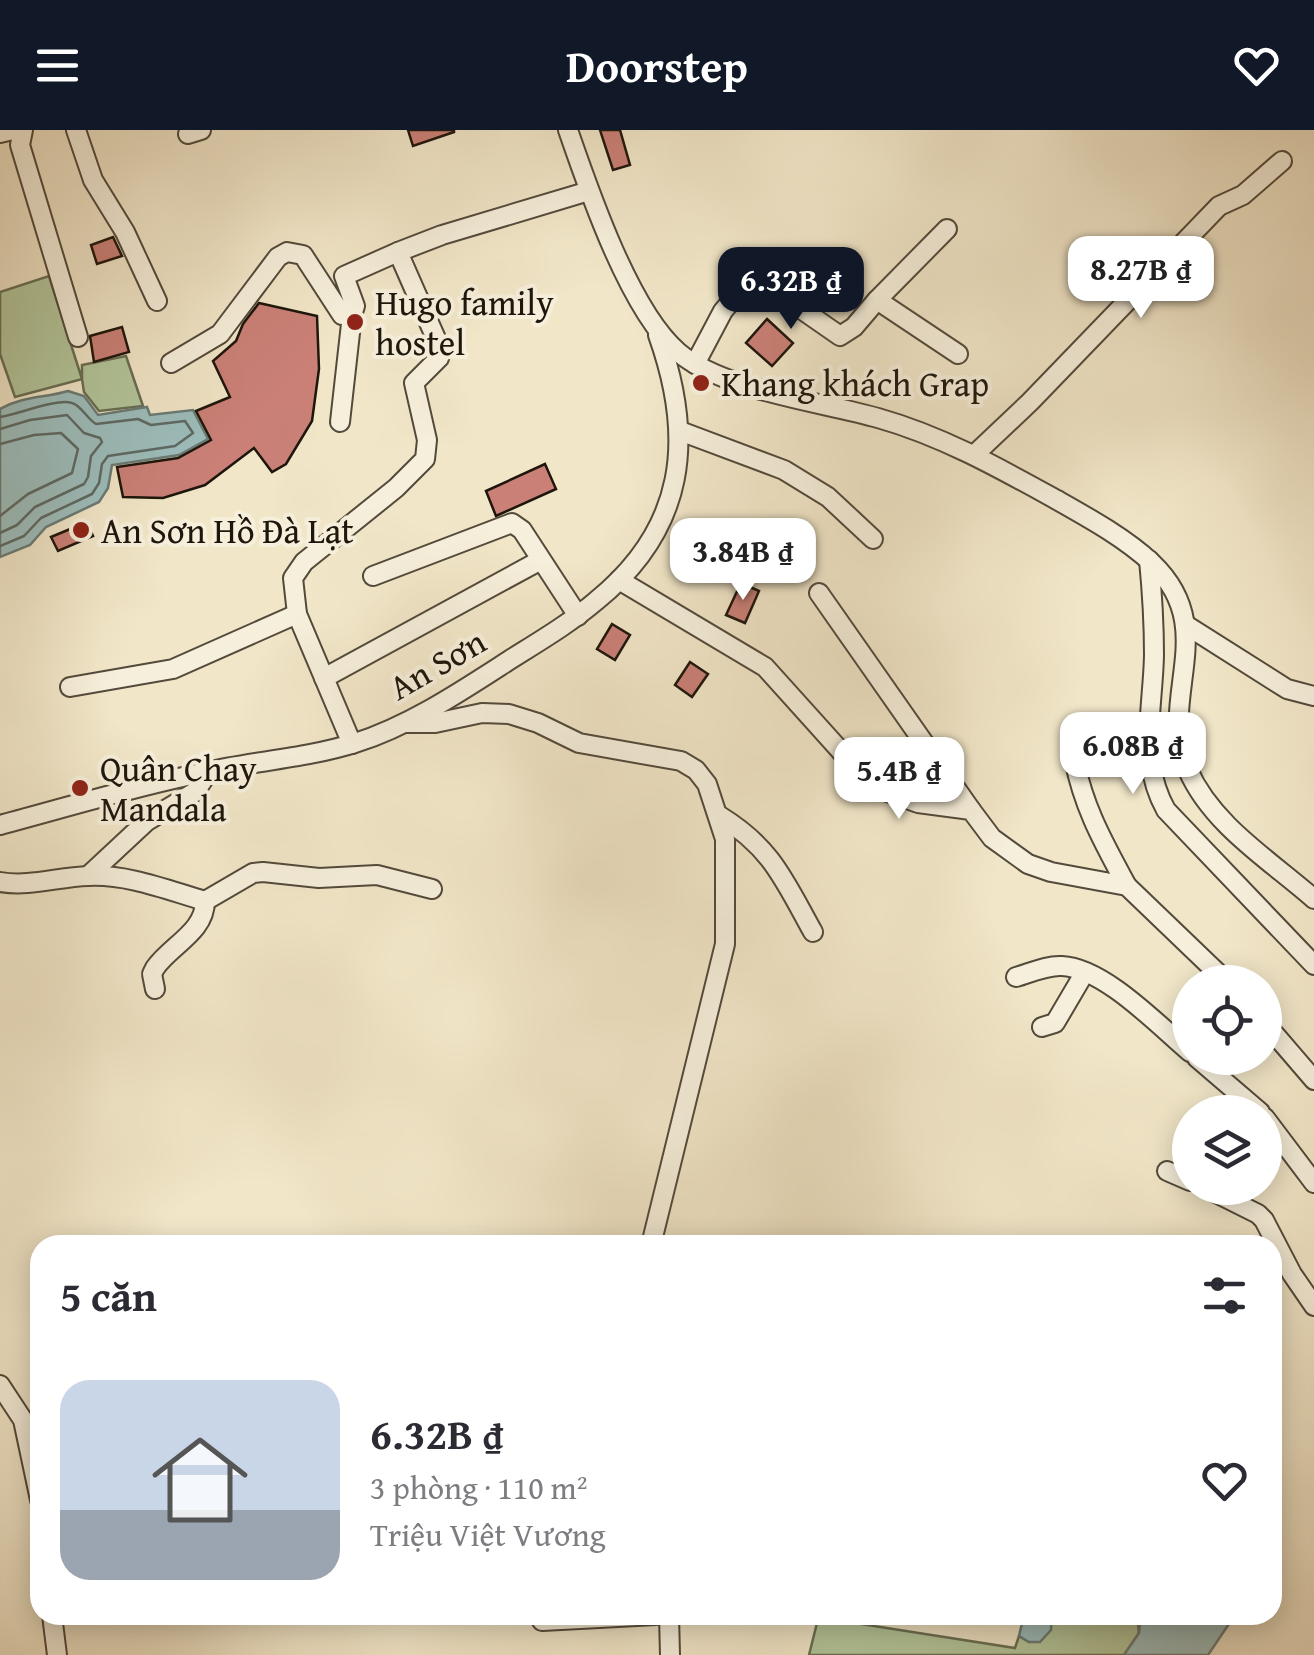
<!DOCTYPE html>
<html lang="vi">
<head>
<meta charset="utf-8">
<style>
  :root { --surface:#fff; --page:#f7f7f7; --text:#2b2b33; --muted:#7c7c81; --line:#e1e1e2; --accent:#111827 }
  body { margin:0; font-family:"Gentium Book Plus",serif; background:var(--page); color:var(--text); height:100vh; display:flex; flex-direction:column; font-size:38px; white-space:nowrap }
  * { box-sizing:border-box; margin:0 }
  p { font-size:32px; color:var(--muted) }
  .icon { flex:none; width:55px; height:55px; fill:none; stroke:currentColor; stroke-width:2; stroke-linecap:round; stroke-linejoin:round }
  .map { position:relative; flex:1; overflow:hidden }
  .sheet { position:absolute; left:30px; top:1105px; width:1252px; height:390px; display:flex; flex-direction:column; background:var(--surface); border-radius:30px; box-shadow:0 5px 25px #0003 }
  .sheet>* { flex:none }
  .buttons { position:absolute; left:1172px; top:835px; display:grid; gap:20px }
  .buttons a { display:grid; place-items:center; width:110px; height:110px; border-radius:50%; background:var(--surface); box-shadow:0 5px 25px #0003; font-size:50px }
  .price { position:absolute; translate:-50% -85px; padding:0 22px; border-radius:20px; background:#fff; color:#222; font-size:32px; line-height:65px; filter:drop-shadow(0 2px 5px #0008) }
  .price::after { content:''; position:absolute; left:50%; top:60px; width:30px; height:22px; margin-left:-15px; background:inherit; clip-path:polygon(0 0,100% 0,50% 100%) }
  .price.active { background:var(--accent); color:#fff }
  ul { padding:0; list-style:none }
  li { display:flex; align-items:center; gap:30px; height:250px; padding:0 30px }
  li+li { border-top:2px solid var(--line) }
  li span { display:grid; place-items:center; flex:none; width:280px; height:200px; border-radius:30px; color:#555 }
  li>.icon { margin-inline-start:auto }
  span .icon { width:120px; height:120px; fill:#fffc; stroke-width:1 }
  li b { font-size:42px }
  h2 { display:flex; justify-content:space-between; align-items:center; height:120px; padding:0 30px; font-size:42px }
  header { display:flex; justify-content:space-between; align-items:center; height:130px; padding:0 30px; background:var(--accent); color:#fff; font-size:45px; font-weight:800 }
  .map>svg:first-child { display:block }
  .green { fill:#b3c69b; stroke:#686e54; stroke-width:2.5 }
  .water { fill:#9dbebd; stroke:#6a7b76; stroke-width:2.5 }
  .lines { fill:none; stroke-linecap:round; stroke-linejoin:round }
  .shore { stroke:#5e6a64; stroke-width:2.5 }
  .building { fill:#ca8077; stroke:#1e160c; stroke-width:2.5 }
  .minor-casing { stroke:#534a3b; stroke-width:22 }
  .minor { stroke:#f6efdb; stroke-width:18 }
  .poi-dot { fill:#8f2418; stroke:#f6efdb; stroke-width:4 }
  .labels { text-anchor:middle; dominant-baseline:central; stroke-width:8; stroke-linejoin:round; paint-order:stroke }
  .poi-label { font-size:35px; fill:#1e160c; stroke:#f6efdb; text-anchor:start }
  .street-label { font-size:35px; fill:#1e160c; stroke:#f6efdb }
</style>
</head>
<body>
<header><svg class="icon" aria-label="menu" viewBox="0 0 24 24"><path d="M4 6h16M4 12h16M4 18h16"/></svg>Doorstep<svg class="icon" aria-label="heart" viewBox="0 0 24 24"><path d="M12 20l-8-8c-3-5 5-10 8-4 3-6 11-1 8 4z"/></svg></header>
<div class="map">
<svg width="1314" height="1525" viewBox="0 0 1314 1525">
  <rect width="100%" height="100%" fill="#f1e6c8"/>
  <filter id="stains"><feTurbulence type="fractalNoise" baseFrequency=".002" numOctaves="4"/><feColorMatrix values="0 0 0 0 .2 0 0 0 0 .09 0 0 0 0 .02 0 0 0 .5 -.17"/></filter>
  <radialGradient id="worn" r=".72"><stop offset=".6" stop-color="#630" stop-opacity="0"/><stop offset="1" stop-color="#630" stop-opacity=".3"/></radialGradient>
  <!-- green -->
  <g class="green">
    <path d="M 49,146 L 82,249 L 82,235 L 126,226 L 143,276 L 99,281 L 84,262 L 82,249 L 15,267 L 0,224 L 0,162 Z"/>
    <path d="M 819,1485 L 862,1485 L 861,1494 L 1015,1518 L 1019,1506 L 1029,1512 L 1052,1488 L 1052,1485 L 1137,1485 L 1139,1503 L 1124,1525 L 809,1525 Z"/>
  </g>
  <!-- water -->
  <g class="water">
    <path d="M 68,261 L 84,266 L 98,285 L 147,277 L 150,285 L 193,280 L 208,309 L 179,325 L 112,335 L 108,358 L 99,372 L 46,397 L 30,415 L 0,427 L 0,279 C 22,266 45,268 68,261 Z"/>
    <path d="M 1024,1485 L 1052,1485 L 1051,1500 L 1040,1512 L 1029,1512 L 1019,1506 Z"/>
    <path d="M 1141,1485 L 1235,1485 L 1208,1525 L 1124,1525 L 1139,1503 Z"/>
  </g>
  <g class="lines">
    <!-- shore -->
    <g class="shore">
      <path d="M 0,287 C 17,285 56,268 72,273 C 81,275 87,289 96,294 L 138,289 L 151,295 L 185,291 L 193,303 L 175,316 L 108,326 L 102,334 L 99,353 L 92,364 L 41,388 L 24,406 L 0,416"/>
      <path d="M 0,299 L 30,290 L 67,285 L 84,303 L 100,308 L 102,312 L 91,326 L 88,347 L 84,354 L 35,377 L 17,395 L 0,403"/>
      <path d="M 0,314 L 34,305 L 61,303 L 78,319 L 72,343 L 28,364 L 0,386"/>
    </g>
  </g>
  <!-- building -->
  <g class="building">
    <path d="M 408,0 L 454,0 L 454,2 L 413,16 Z"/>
    <path d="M 600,0 L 620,0 L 630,35 L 613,40 Z"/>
    <path d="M 113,107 L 122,126 L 97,134 L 91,115 Z"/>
    <path d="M 259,173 L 317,186 L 319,239 L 312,291 L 286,334 L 272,342 L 254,318 L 205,355 L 163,368 L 123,367 L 117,337 L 178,328 L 211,310 L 196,281 L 230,267 L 213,231 L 236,211 L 243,194 Z"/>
    <path d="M 767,189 L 793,213 L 772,236 L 746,213 Z"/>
    <path d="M 122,197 L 129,222 L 94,232 L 90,206 Z"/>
    <path d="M 545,334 L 556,359 L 496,386 L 486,361 Z"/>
    <path d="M 87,392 L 93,406 L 58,421 L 51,407 Z"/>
    <path d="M 741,453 L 759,461 L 745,493 L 726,485 Z"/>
    <path d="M 612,494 L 630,505 L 615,530 L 597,519 Z"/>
    <path d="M 690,532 L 708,544 L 692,567 L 675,555 Z"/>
  </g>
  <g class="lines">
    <defs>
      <g id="minor">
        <path d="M 23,0 L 20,15 L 78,207"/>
        <path d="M 76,0 L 93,50 L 125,102 L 157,171"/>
        <path d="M 568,0 C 589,61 630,181 678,222 C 722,260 822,272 878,288 C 942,306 999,338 1057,370 C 1089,388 1125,408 1152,433 C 1222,500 1156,568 1188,640 C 1212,695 1271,731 1314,769"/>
        <path d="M 0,3 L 13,0"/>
        <path d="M 188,4 L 201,0"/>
        <path d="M 947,99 L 877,170 L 958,224"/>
        <path d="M 171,233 L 220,204 L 278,127 L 287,122 L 303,125 L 342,185 L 352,185 L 355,176 L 344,146 L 398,122"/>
        <path d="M 695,234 L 723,181 L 756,142 L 765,144 L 791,172 L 840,206 L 854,197 L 877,170"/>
        <path d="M 340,292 L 352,185"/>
        <path d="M 680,301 L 784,340 L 828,367 L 873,409"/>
        <path d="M 974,325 L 1030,272 L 1219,76 L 1243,65 L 1282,31"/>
        <path d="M 1149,430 C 1152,461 1154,493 1154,525 C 1153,579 1138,630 1166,680 L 1314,835"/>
        <path d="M 373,446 L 512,393 L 522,400 L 578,486"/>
        <path d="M 619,450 L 765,537 L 856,638 L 885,661 L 918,673 L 971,680 L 992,708 L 1028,734 L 1051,742 L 1127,756 L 1227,852"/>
        <path d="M 819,463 L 971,680"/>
        <path d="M 297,484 L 293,448 L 304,432 L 396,358 L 425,329 L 427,310 L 414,253 L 439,228 L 441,220 L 398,122 L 442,105 L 589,61"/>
        <path d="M 1186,495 L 1287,559 L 1314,566"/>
        <path d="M 324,548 L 539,431"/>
        <path d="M 70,557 L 173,539 L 297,484 L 352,614"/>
        <path d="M 406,593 L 435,593 L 482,583 L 509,584 L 538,593 L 579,613 L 681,631 L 696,640 L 707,654 L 725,709 L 725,814 L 651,1115"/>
        <path d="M 1073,622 C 1081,673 1103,712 1127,756"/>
        <path d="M 720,686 C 772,718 784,750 813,802"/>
        <path d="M 0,695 C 68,677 136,656 206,642 C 255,631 307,628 355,613 C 409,596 460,562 508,531 C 538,512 569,494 596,471 C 686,398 695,309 658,205"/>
        <path d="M 88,746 L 147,691 L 195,662 L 209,641"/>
        <path d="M 0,752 C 30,757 58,747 88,746 C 128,744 167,760 205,771 L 253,743 L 263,742 L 319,748 L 377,745 L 432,759"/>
        <path d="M 1016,847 C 1030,843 1047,835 1062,836 C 1104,838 1158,895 1190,922"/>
        <path d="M 155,859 L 152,844 L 155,838 C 171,815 205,802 205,771"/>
        <path d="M 1265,893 L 1314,950"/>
        <path d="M 1042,897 L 1055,893 L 1085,842"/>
        <path d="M 1197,928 L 1260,982"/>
        <path d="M 1265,988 L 1314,1053"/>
        <path d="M 1167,1041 L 1190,1051"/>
        <path d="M 1206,1058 L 1258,1084 L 1264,1090 L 1292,1144 L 1314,1176"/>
        <path d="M 0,1255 L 23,1290 L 40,1370"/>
        <path d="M 52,1485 L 57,1525"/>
        <path d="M 669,1485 L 670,1525"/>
        <path d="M 542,1491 L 656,1485"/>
      </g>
    </defs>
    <!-- minor casing -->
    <use href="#minor" class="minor-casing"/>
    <!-- minor -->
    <use href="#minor" class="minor"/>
  </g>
  <!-- markers -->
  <g class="poi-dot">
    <circle cx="355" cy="192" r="10"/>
    <circle cx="701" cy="253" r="10"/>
    <circle cx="81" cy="400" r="10"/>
    <circle cx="80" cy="658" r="10"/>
  </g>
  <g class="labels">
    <!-- poi labels -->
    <g class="poi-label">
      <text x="375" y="172">Hugo family<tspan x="375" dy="40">hostel</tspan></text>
      <text x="721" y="253">Khang khách Grap</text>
      <text x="101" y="400">An Sơn Hồ Đà Lạt</text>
      <text x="100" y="638">Quân Chay<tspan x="100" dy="40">Mandala</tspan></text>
    </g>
    <!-- street labels -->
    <g class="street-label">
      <text transform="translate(437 534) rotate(-30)">An Sơn</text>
    </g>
  </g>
  <rect width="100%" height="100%" filter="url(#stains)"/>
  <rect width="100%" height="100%" fill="url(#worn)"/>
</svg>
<div class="buttons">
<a><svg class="icon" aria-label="locate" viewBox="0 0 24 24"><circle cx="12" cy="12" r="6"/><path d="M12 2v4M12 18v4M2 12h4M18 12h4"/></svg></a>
<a><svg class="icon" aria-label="layers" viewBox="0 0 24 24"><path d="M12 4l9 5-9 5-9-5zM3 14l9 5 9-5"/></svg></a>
</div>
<b class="price" style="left:1141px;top:191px">8.27B ₫</b>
<b class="price active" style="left:791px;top:202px">6.32B ₫</b>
<b class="price" style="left:743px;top:473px">3.84B ₫</b>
<b class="price" style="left:1133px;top:667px">6.08B ₫</b>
<b class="price" style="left:899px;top:692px">5.4B ₫</b>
<section class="sheet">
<h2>5 căn<svg class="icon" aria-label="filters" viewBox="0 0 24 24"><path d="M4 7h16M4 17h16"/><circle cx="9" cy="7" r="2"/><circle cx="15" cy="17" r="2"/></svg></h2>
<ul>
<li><span style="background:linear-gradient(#c9d6e8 65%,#9aa5b1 0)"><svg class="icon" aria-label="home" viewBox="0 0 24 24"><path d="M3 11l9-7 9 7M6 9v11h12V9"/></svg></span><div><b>6.32B ₫</b><p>3 phòng · 110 m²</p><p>Triệu Việt Vương</p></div><svg class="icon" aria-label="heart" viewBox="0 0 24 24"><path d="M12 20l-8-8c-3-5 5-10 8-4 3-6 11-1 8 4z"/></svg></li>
</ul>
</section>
</div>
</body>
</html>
